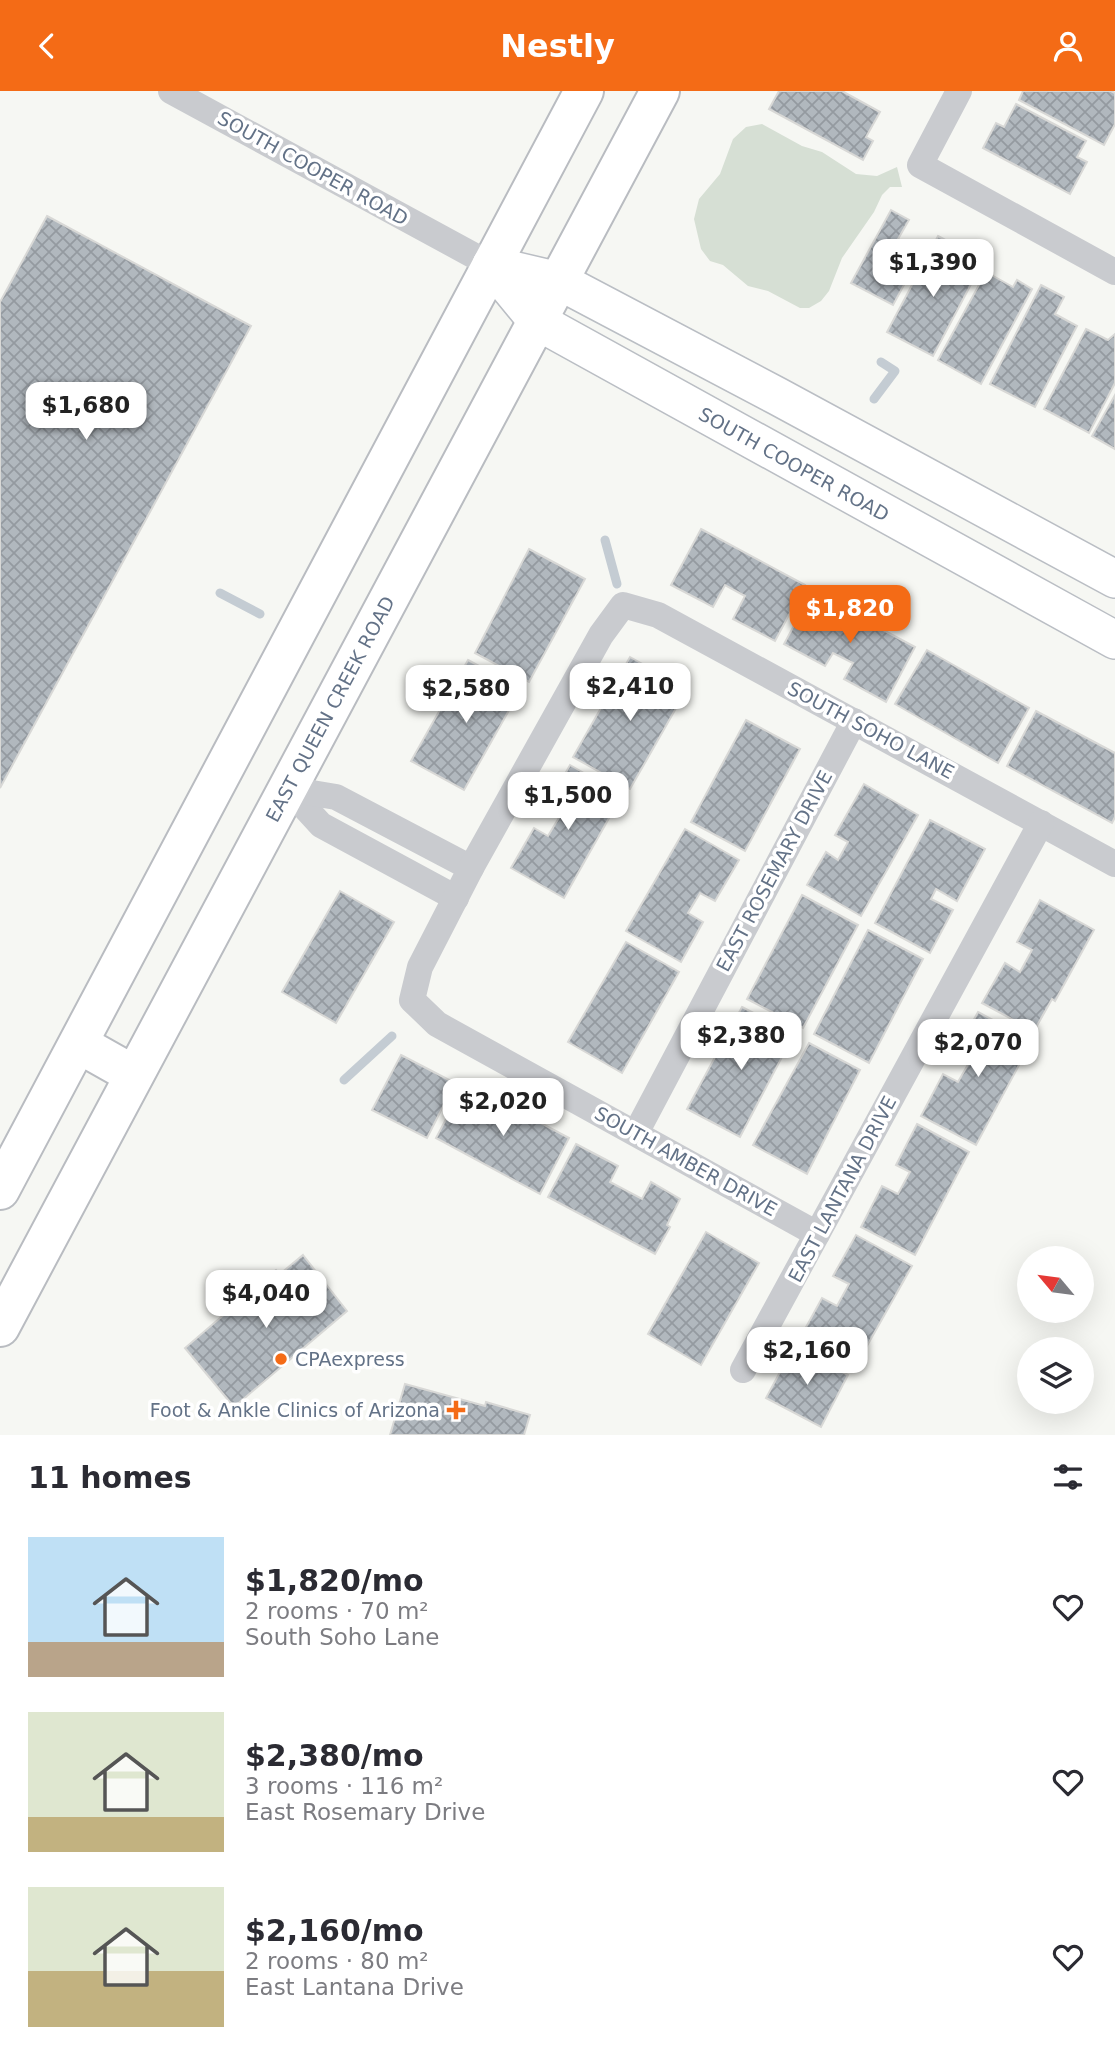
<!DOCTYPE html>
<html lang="en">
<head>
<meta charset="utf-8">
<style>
  :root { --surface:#fff; --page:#f2f2f3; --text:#2b2b33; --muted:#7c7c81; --accent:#f46b16 }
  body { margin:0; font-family:"DejaVu Sans",sans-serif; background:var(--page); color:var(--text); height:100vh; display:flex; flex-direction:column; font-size:26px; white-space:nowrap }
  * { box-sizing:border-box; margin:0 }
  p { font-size:23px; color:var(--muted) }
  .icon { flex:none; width:38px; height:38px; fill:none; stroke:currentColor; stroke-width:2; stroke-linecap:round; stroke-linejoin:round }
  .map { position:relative; height:1344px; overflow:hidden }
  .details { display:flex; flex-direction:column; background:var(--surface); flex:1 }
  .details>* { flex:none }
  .needle { width:46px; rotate:299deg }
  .controls { position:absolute; left:1017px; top:1155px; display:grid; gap:14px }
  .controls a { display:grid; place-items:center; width:77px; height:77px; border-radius:50%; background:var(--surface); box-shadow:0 7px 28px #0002; font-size:35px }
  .price { position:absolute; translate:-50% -60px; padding:0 16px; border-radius:14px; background:#fff; color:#222; font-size:23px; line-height:46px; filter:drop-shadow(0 2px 4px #0008) }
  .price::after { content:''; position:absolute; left:50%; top:42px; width:21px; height:16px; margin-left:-10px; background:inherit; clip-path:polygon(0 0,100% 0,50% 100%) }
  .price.on { background:var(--accent); color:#fff }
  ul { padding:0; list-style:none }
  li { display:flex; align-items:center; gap:21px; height:175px; padding:0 28px }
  li span { display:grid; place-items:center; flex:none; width:196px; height:140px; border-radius:0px; color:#555 }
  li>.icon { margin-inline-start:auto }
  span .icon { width:84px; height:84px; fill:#fffc; stroke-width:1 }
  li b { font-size:30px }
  h2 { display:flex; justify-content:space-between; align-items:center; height:84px; padding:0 28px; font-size:30px }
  header { display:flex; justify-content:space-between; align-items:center; height:91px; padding:0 28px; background:var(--accent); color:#fff; font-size:32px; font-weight:600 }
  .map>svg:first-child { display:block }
  .grass { fill:#d6dfd4 }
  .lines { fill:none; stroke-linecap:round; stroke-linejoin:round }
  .stream { stroke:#c4ccd3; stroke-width:9 }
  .building { fill:url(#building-cross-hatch); stroke:#d8d8d6; stroke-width:2 }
  .secondary-casing { stroke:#babec4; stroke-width:40 }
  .primary-casing { stroke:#b9bcc1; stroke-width:42 }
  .minor { stroke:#c9cbcf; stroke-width:26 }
  .secondary { stroke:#fff; stroke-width:37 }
  .primary { stroke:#fff; stroke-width:38 }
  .poi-dot { fill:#f46b16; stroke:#fff; stroke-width:2.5 }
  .labels { text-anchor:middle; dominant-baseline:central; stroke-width:7; stroke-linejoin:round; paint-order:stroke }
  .street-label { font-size:19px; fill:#637287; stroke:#fff }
  .poi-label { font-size:19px; fill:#637287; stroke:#fff; text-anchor:start }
</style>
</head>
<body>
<header><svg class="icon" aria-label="back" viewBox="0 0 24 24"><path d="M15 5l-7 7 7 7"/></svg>Nestly<svg class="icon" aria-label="person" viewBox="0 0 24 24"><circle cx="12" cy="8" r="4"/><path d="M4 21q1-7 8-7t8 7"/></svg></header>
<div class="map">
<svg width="1115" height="1344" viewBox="0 0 1115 1344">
  <defs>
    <pattern id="building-cross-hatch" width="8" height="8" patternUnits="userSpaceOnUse" patternTransform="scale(1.75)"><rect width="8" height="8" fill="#b1b8be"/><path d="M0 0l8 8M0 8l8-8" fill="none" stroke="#949aa0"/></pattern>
  </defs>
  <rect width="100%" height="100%" fill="#f6f7f3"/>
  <!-- grass -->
  <path class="grass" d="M 762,33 L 802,55 L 822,61 L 856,83 L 877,85 L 897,76 L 902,96 L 890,96 L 882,104 L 874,121 L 842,167 L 829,200 L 821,210 L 809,217 L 800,217 L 768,200 L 748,195 L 723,174 L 710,170 L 701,158 L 694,128 L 699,108 L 720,83 L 733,48 L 746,36 Z"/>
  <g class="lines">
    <!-- stream -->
    <g class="stream">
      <path d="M 874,308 L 895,280 L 881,271"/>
      <path d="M 605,449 L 617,493"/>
      <path d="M 220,502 L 260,523"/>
      <path d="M 344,989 L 392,945"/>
    </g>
  </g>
  <!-- building -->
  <g class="building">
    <path d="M 779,0 L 842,0 L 880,21 L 866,46 L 873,50 L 863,69 L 769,18 Z"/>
    <path d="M 1023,0 L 1111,0 L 1115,2 L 1115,33 L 1104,54 L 1019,9 Z"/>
    <path d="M 1016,13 L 1086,50 L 1077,66 L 1087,71 L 1070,103 L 983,57 L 996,32 L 1004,36 Z"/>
    <path d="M 891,119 L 909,129 L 898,148 L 922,161 L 893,214 L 851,192 Z"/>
    <path d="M 47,125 L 251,235 L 0,697 L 0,211 Z"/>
    <path d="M 938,145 L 960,157 L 953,170 L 977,182 L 933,265 L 887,241 Z"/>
    <path d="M 986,181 L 1013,196 L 1017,189 L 1032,198 L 981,293 L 938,269 Z"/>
    <path d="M 1041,194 L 1064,206 L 1055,223 L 1077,235 L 1035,316 L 990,293 Z"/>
    <path d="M 1086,238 L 1108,249 L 1115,243 L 1115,292 L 1089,342 L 1044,318 Z"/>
    <path d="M 1115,304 L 1115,358 L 1092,345 Z"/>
    <path d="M 701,438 L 805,494 L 775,550 L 733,528 L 745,505 L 725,494 L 713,516 L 671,494 Z"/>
    <path d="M 529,458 L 585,488 L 529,591 L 475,562 Z"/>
    <path d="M 812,501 L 915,556 L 886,611 L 844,588 L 853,572 L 833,562 L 825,575 L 784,553 Z"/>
    <path d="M 927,559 L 1029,617 L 998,672 L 895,613 Z"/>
    <path d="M 630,566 L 687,598 L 630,698 L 573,666 Z"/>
    <path d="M 468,569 L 521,598 L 464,699 L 411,670 Z"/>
    <path d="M 1036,620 L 1115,662 L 1115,726 L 1112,732 L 1007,675 Z"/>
    <path d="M 746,629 L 800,658 L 745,760 L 691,731 Z"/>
    <path d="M 570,674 L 622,704 L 564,807 L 511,777 L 534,737 L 548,745 L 560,725 L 546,716 Z"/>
    <path d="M 864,693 L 918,724 L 861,825 L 807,794 L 826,761 L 838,769 L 848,751 L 835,744 Z"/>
    <path d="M 930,729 L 985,758 L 957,810 L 936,798 L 931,808 L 953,819 L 930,862 L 875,832 Z"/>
    <path d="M 685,738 L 739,769 L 715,810 L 700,802 L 688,822 L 703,831 L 681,871 L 626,840 Z"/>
    <path d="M 340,800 L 394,831 L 336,932 L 282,901 Z"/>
    <path d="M 802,804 L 858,834 L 803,937 L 747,908 Z"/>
    <path d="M 1040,809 L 1094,839 L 1055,910 L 1052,908 L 1034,940 L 982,912 L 1005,872 L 1020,881 L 1032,859 L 1017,851 Z"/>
    <path d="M 868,839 L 923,868 L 869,972 L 814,943 Z"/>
    <path d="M 626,851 L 679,881 L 622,982 L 568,951 Z"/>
    <path d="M 742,916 L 794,943 L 740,1046 L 687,1018 Z"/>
    <path d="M 978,921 L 1032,950 L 976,1054 L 921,1025 L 943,983 L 958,991 L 970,970 L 955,963 Z"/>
    <path d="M 809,952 L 860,979 L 807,1083 L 753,1054 Z"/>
    <path d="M 401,964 L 455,992 L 427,1047 L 372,1019 Z"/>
    <path d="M 465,992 L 569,1047 L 540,1103 L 436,1047 Z"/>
    <path d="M 917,1033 L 969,1061 L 915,1164 L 861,1136 L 882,1095 L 898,1103 L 910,1081 L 896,1074 Z"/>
    <path d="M 576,1053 L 618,1075 L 610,1091 L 642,1108 L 651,1091 L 680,1108 L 667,1134 L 670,1136 L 655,1163 L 548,1106 Z"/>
    <path d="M 706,1141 L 759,1172 L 701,1274 L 648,1243 Z"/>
    <path d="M 856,1144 L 912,1175 L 854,1278 L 800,1247 L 822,1207 L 837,1215 L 849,1193 L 833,1185 Z"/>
    <path d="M 303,1164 L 347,1220 L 234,1316 L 185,1257 L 276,1179 L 280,1183 Z"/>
    <path d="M 794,1255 L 848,1284 L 821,1336 L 766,1307 Z"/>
    <path d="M 405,1293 L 485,1315 L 486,1311 L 530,1324 L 524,1344 L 390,1344 Z"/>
  </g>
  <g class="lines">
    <defs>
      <g id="secondary">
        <path d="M 491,174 L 537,230 L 1115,549"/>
        <path d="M 491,174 L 559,190 L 777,305 L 1115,488"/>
      </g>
      <g id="primary">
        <path d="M 79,953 L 134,984"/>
        <path d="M 0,1099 L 584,0"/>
        <path d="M 0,1236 L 660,0"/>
      </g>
    </defs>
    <!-- secondary casing -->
    <use href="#secondary" class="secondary-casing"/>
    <!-- primary casing -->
    <use href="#primary" class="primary-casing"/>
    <!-- minor -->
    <g class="minor">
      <path d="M 171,0 L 491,174"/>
      <path d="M 959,0 L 920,74 L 1115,181"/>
      <path d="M 288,698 L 321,734 L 456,807"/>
      <path d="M 288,698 L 336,706 L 471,777"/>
      <path d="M 636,1042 L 854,630"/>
      <path d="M 817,1143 L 437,933 L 412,909 L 420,876 L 471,777 L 601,544 L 623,514 L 658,524 L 1115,773"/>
      <path d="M 743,1279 L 1041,732"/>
    </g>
    <!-- secondary -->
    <use href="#secondary" class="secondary"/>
    <!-- primary -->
    <use href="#primary" class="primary"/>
  </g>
  <!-- markers -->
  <g class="poi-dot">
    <circle cx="281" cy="1268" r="7"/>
    <path d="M452.5 1308.5h7v7h7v7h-7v7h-7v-7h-7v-7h7z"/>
  </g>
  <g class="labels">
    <!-- street labels -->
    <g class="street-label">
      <text transform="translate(313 77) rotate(29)">SOUTH COOPER ROAD</text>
      <text transform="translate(794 373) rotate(29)">SOUTH COOPER ROAD</text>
      <text transform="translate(330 618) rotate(-62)">EAST QUEEN CREEK ROAD</text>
      <text transform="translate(871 639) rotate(28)">SOUTH SOHO LANE</text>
      <text transform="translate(774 780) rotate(-62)">EAST ROSEMARY DRIVE</text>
      <text transform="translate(686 1070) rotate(29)">SOUTH AMBER DRIVE</text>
      <text transform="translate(842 1098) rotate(-62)">EAST LANTANA DRIVE</text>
    </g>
    <!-- poi labels -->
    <g class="poi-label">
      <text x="295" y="1268">CPAexpress</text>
      <text x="440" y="1319" text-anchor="end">Foot &amp; Ankle Clinics of Arizona</text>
    </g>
  </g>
</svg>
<div class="controls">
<a><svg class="needle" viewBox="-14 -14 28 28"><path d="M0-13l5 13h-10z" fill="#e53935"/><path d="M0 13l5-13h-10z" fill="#7c7c81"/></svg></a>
<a><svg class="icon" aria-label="layers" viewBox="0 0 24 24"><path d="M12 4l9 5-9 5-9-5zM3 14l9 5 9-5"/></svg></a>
</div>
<b class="price" style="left:933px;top:208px">$1,390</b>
<b class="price" style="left:86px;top:351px">$1,680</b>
<b class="price on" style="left:850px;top:554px">$1,820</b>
<b class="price" style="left:630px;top:632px">$2,410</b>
<b class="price" style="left:466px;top:634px">$2,580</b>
<b class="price" style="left:568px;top:741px">$1,500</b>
<b class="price" style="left:741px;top:981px">$2,380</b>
<b class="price" style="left:978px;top:988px">$2,070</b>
<b class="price" style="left:503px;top:1047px">$2,020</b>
<b class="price" style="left:266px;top:1239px">$4,040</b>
<b class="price" style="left:807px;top:1296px">$2,160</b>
</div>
<section class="details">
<h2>11 homes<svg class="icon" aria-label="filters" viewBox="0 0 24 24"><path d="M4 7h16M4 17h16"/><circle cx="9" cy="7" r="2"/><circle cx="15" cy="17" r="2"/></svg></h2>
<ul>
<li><span style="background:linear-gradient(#bfe0f5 75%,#b9a48a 0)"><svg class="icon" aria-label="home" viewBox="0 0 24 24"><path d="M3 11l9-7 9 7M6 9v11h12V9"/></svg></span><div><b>$1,820/mo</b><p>2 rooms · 70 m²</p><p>South Soho Lane</p></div><svg class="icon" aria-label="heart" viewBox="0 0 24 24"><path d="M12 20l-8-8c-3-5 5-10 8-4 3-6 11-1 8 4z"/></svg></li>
<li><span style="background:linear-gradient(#dfe7d0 75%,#c2b280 0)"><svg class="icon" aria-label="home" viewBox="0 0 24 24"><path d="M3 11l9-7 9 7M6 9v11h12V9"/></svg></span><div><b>$2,380/mo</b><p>3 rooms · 116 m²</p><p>East Rosemary Drive</p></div><svg class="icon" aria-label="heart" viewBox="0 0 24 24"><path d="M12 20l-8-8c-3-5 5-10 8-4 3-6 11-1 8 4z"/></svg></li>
<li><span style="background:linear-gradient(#dfe7d0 60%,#c2b280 0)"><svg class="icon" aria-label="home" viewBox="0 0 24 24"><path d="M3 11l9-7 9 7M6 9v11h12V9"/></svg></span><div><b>$2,160/mo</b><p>2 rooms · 80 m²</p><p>East Lantana Drive</p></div><svg class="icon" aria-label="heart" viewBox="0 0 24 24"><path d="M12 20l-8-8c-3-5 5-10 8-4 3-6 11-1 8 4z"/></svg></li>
</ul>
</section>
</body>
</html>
